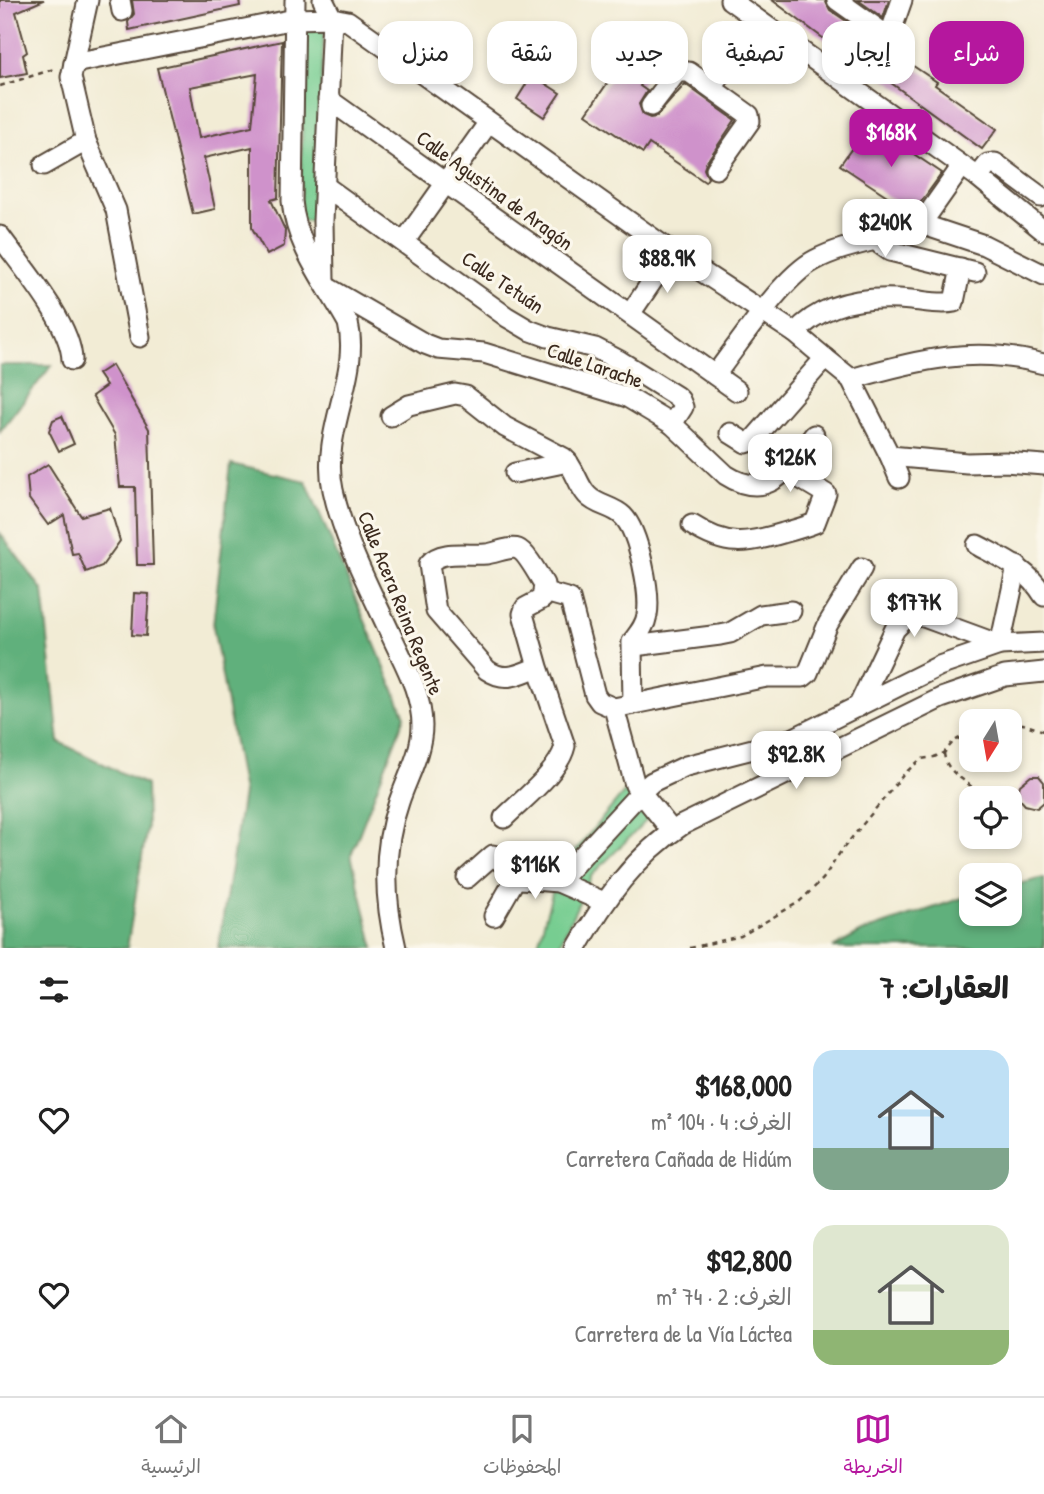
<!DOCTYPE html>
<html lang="ar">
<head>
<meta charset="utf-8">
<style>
  :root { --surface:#fff; --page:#f2f2f2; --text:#222; --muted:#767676; --line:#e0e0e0; --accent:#b5179e }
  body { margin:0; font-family:"Patrick Hand","Playpen Sans Arabic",sans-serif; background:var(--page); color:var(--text); direction:rtl; height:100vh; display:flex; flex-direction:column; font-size:26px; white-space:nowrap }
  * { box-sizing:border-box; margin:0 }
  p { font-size:23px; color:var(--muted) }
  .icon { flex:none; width:38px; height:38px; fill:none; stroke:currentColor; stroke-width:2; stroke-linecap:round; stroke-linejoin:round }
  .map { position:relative; height:948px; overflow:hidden; direction:ltr }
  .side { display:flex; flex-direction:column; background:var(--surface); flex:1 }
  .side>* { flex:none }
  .banner { position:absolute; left:21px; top:21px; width:1003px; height:63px; direction:rtl; display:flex; gap:14px }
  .needle { width:46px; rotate:191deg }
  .tools { position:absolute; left:959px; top:709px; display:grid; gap:14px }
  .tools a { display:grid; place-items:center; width:63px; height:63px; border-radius:14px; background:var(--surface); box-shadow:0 4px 10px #0003; font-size:35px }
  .price { position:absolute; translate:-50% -60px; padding:0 16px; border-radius:14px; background:#fff; color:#222; font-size:23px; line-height:46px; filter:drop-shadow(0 2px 4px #0008) }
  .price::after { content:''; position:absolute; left:50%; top:42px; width:21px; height:16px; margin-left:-10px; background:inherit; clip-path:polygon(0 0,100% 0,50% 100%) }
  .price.active { background:var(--accent); color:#fff }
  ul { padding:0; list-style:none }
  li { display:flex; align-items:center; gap:21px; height:175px; padding:0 35px }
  li span { display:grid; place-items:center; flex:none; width:196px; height:140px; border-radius:21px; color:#555 }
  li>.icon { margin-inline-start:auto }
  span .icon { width:84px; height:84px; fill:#fffc; stroke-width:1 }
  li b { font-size:30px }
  h2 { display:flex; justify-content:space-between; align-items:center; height:84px; padding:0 35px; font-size:30px }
  .tag { padding:0 24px; border-radius:21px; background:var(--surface); box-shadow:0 4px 10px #0003; font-size:24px; line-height:63px }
  .tag.active { background:var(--accent); color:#fff }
  .tabs { display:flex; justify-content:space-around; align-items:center; height:98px; border-top:2px solid var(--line); background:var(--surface); font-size:19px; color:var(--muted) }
  .tabs a { display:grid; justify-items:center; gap:4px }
  .tabs .active { color:var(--accent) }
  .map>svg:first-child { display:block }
  .green { fill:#77cd91; stroke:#597c58; stroke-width:2 }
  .forest { fill:#61b07b; stroke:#4e6d4c; stroke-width:2 }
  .building { fill:#cf92cb; fill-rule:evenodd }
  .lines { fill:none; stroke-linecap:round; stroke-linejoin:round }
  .minor-casing { stroke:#564739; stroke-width:23 }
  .path { stroke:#564739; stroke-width:2.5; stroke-dasharray:5 5; stroke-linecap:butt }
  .minor { stroke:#fff; stroke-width:19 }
  .labels { text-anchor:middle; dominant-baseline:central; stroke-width:6; stroke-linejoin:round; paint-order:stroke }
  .street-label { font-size:21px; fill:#3b2a1e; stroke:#fbf7ec }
</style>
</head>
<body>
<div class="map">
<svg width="1044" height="948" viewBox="0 0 1044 948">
  <rect width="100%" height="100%" fill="#fbf7ec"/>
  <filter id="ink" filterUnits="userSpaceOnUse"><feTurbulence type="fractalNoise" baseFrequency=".0143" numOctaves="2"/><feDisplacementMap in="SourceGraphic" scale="14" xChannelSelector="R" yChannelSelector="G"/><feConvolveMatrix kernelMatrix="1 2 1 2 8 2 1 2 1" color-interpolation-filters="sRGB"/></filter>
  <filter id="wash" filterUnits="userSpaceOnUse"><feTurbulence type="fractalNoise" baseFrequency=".00686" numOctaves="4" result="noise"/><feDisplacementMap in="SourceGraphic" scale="28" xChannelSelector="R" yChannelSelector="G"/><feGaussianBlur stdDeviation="1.57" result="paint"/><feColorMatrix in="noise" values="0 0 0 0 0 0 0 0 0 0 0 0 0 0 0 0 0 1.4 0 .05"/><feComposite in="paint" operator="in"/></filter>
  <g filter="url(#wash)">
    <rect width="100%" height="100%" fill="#f2ecd5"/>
    <!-- green -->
    <g class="green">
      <path d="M 305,30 L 324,30 L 315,215 L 311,221 L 303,220 L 300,215 Z"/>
      <path d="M 625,791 L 650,817 L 591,876 L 558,948 L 537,948 L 558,871 Z"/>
    </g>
    <!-- forest -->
    <g class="forest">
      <path d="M 0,365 L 52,365 L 0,431 Z"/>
      <path d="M 231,464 L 306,481 L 405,716 L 351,855 L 374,948 L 218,948 L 243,793 L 213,626 Z"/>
      <path d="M 0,533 L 43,591 L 59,742 L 146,785 L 147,827 L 127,948 L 0,948 Z"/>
      <path d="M 1044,878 L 1044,948 L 833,948 L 862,932 L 971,895 L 971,914 L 1010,914 L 1010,886 Z"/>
    </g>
    <g id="blocks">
      <!-- building -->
      <g class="building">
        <path d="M 0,0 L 44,0 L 16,12 L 27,52 L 23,55 L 27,73 L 0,78 Z"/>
        <path d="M 132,0 L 239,0 L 240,6 L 129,30 L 128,22 L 134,14 Z"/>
        <path d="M 772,0 L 825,0 L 830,10 L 937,82 L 935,85 L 997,129 L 982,149 L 865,64 L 863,68 Z"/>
        <path d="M 858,0 L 889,0 L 883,18 Z"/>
        <path d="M 644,30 L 668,46 L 640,86 L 647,91 L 639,104 L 643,115 L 650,118 L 656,117 L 685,84 L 735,120 L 706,163 L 704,169 L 708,178 L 705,182 L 649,144 L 643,153 L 586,114 Z"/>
        <path d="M 282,41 L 278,198 L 271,200 L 285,230 L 284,246 L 267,255 L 252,228 L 252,147 L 204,158 L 215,209 L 193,214 L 157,68 ZM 257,74 L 252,126 L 199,138 L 190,87 Z"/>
        <path d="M 532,75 L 560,93 L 544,117 L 517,99 Z"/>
        <path d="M 869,124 L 942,173 L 913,213 L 840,165 Z"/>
        <path d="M 112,365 L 149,429 L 153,565 L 137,565 L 135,487 L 120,487 L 115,435 L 92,396 L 106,386 L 98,374 Z"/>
        <path d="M 62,416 L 74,444 L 59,451 L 49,431 L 53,420 Z"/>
        <path d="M 48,464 L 81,516 L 110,508 L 120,541 L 102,566 L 86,572 L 78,553 L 72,554 L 64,515 L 48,525 L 29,499 L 27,477 Z"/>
        <path d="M 134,593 L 149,594 L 146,636 L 132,635 Z"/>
        <path d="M 1031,776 L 1039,776 L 1044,782 L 1044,802 L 1037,808 L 1025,805 L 1017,796 L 1020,785 Z"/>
      </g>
    </g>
  </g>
  <g filter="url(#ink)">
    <use href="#blocks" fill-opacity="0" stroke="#564739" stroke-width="2"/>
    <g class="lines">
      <defs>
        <g id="minor">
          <path d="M 88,0 L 71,77 L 86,141 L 116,210 L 140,337"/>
          <path d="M 120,0 L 122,11"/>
          <path d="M 295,0 L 292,201 C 296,247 326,283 348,323 C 361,376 320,432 333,490 C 344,541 370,589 392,637 C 405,665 422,694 422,726 C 422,752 407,778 399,802 C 382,850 384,899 396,948"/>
          <path d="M 323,0 L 332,18 L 323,221 L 324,280"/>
          <path d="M 730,0 L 978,177 L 1044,231"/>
          <path d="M 837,0 L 889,37 L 902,0"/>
          <path d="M 74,63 L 295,19 L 332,18 L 348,21 L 672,252 L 795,333 L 825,358 L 851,379 L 890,456 L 899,478"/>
          <path d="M 712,88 L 759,21"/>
          <path d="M 328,99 L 737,391"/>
          <path d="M 651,106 L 677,72 L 689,72 L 749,115 L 750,121 L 716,169"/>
          <path d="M 44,165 L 86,141"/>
          <path d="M 978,177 L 988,164 L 995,163 L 1041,197"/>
          <path d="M 325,186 L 507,317 L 529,330 L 548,337 L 595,348 L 620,361 L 676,396 L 680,400 L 683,407 L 672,424"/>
          <path d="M 921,224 L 984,245 L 1044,275"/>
          <path d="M 0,236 C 22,267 71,323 72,360"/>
          <path d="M 879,240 L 880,244 L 890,251 L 975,272"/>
          <path d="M 404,242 L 489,122"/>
          <path d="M 330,289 L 425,344 L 438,349 L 484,353 L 627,397 L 672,424 L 726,475 C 770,503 789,467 814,435"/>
          <path d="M 630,314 L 672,252"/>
          <path d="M 795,333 C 824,301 869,296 911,300 C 924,301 941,305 954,302 L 961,268"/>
          <path d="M 715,375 C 739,344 782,277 815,260 C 845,244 881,241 913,229 L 921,224 L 962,166"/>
          <path d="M 851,379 C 917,360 975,345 1044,364"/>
          <path d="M 391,416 L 409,405 L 455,394 L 466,396 L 505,427 L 564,458 C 575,468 577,484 587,495 C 597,506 613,506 623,516 C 639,532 651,594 647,615 C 645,627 638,634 632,642 L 634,646 L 720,635 L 730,633 L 761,615 L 791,611"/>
          <path d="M 730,433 L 746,443 L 752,441 L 825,358"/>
          <path d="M 890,456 L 967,463 L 1005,462 L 1044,465"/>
          <path d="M 515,473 L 568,462"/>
          <path d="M 692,525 C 726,547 746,544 783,533 C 794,530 805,527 815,523 L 826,494 L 786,470"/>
          <path d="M 977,545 C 1003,559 1028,569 1044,596"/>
          <path d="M 545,592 L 570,599 L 595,695 L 600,702 L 614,708 L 635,785 L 672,831"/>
          <path d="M 632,645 L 633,704"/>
          <path d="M 858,707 L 895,629 L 905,619 L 921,616 L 1000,645 L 1017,566"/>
          <path d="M 614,708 L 767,677 L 803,677 L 808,673 L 828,624 L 862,568"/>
          <path d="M 504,818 C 523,799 559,772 565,746 L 538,667 C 519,674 506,683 487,670 L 436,611 L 429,564 C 441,549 469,556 486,554 C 496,553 510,546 518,549 C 526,552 539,576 544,584 L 542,599 L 525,608 L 523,614 L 538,667"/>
          <path d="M 467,878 L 493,855 L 521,879 L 558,882 L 604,902"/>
          <path d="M 558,882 L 640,793 L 652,782 L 686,766 L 792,739 L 939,666 L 1000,645 L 1044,643"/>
          <path d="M 494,916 L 517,876"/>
          <path d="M 577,948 C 604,900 636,855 682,825 L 941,698 L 1005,676 L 1044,672"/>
        </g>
      </defs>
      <!-- minor casing -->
      <use href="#minor" class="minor-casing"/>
      <!-- path -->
      <g class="path">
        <path d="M 871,81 L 882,54"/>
        <path d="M 0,86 L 54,69"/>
        <path d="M 1010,724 L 1023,724 L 1044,731"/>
        <path d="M 944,753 C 946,776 970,779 981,798"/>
        <path d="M 1010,815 L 1013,814"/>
        <path d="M 690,948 L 741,936 L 799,902 L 823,879 L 841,851 L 904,774 L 921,759 L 934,757 L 944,753 L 953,742 L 971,731"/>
      </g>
      <!-- minor -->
      <use href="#minor" class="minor"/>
    </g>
  </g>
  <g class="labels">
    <!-- street labels -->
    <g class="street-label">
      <text transform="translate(495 190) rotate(36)">Calle Agustina de Aragón</text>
      <text transform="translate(503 282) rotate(34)">Calle Tetuán</text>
      <text transform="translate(595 365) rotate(19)">Calle Larache</text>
      <text transform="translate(401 603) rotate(68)">Calle Acera Reina Regente</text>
    </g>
  </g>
</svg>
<div class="tools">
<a><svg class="needle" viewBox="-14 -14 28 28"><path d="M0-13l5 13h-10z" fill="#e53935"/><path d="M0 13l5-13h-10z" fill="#767676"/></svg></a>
<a><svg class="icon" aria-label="locate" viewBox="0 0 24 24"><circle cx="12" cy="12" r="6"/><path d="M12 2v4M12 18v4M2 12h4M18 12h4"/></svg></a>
<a><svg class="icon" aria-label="layers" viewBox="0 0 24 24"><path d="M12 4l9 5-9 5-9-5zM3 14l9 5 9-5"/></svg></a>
</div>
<b class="price active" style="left:891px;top:169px">$168K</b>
<b class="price" style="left:885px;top:259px">$240K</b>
<b class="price" style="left:667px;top:295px">$88.9K</b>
<b class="price" style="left:790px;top:494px">$126K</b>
<b class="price" style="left:914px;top:639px">$177K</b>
<b class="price" style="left:796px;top:791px">$92.8K</b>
<b class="price" style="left:535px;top:901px">$116K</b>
<div class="banner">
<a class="tag active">شراء</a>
<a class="tag">إيجار</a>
<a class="tag">تصفية</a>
<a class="tag">جديد</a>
<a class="tag">شقة</a>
<a class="tag">منزل</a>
</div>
</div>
<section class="side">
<h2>العقارات: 7<svg class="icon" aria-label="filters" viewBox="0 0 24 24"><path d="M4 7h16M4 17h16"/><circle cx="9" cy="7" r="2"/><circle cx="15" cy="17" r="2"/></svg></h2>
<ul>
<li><span style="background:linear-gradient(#bfe0f5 70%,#7fa58c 0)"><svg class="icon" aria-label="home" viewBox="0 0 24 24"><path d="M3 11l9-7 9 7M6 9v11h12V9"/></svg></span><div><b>$168,000</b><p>الغرف: 4 · 104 m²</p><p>Carretera Cañada de Hidúm</p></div><svg class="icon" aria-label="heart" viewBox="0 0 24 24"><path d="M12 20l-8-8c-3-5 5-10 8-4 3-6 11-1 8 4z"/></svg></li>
<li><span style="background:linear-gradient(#dfe7d0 75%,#8fb573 0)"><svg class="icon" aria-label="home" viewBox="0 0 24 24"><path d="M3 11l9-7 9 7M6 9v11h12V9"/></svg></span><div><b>$92,800</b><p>الغرف: 2 · 74 m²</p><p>Carretera de la Vía Láctea</p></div><svg class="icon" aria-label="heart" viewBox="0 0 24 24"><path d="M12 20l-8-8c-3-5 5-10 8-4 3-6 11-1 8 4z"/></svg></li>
</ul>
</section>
<nav class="tabs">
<a class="active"><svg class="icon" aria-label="map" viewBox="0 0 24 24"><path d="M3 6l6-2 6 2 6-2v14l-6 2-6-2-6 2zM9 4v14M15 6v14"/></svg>الخريطة</a>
<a><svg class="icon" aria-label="saved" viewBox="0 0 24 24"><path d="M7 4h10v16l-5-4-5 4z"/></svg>المحفوظات</a>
<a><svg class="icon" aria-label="home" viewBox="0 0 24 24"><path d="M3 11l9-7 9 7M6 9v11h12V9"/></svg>الرئيسية</a>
</nav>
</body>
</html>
